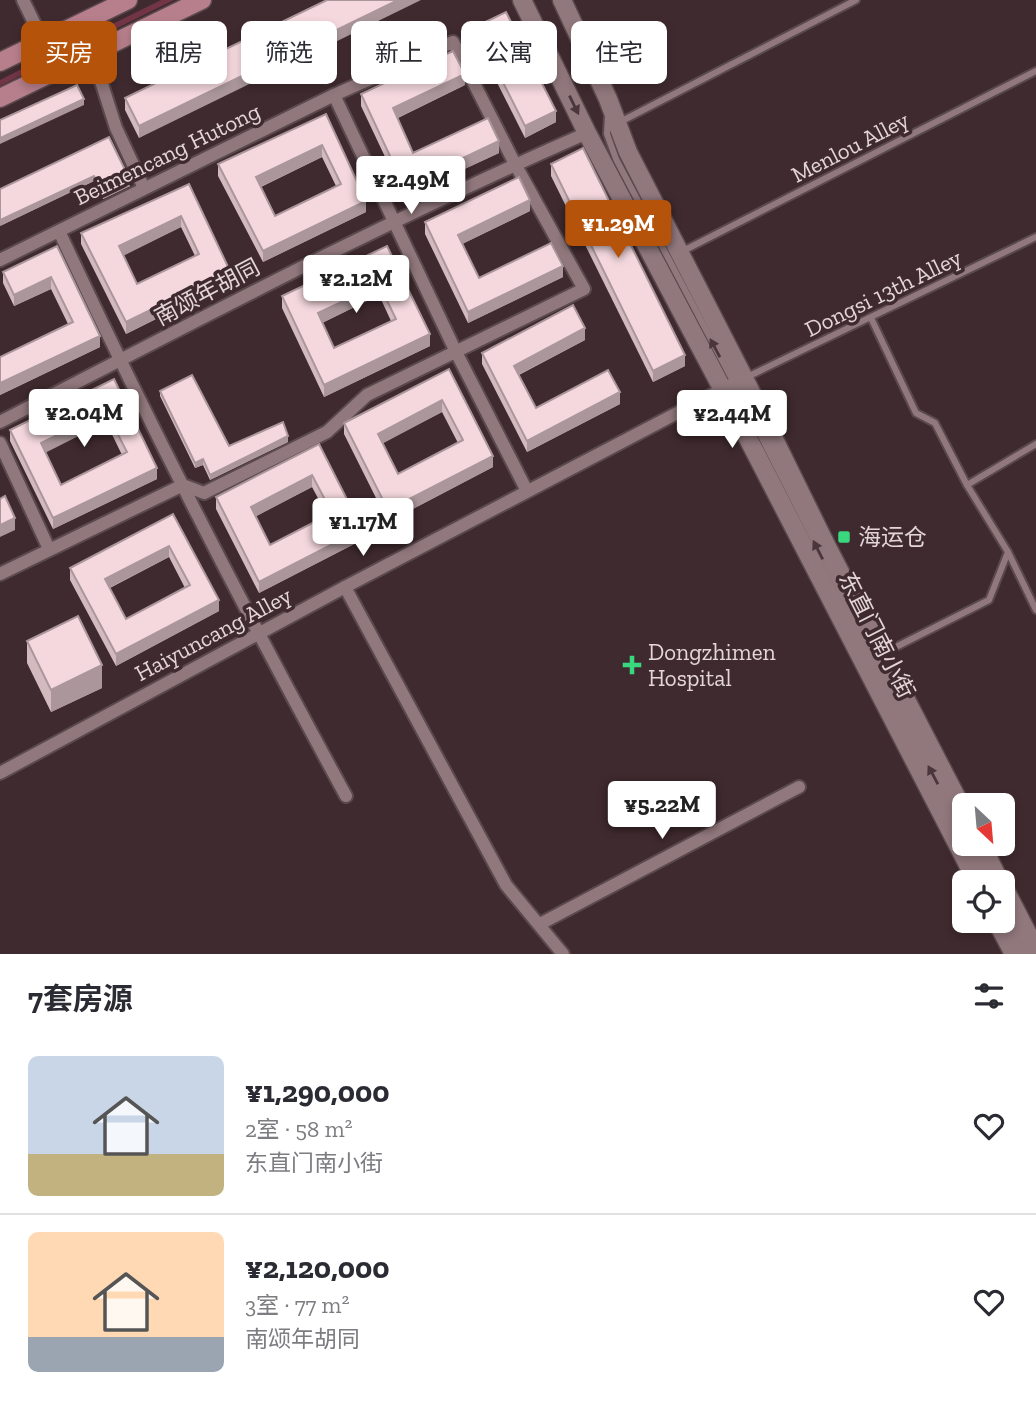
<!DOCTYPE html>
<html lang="zh">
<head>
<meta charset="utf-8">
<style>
  :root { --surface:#fff; --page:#f2f2f3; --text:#2b2b33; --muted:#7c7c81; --line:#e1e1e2; --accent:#b45309 }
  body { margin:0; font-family:"Zilla Slab","Noto Sans SC",serif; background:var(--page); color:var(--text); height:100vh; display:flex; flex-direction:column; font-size:26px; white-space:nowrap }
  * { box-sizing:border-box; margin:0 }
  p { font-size:23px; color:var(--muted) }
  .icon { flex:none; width:38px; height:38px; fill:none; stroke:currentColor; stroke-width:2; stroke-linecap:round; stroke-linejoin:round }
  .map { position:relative; height:954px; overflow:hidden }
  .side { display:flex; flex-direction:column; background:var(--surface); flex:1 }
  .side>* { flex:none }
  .guide { position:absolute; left:21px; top:21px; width:994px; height:63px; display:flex; gap:14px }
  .needle { width:46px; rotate:154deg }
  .buttons { position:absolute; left:952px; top:793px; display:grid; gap:14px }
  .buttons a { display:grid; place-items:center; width:63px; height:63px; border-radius:10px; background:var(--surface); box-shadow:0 4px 10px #0003; font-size:35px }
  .price { position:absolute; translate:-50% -60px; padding:0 16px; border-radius:7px; background:#fff; color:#222; font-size:23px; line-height:46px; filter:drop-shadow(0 2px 4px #0008) }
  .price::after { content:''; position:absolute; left:50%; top:42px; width:21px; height:16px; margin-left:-10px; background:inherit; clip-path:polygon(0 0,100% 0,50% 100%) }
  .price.selected { background:var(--accent); color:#fff }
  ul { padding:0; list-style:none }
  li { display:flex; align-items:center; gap:21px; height:175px; padding:0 28px }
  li+li { border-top:2px solid var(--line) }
  li span { display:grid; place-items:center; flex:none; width:196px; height:140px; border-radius:10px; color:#555 }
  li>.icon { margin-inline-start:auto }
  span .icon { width:84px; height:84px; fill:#fffc; stroke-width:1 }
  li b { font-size:30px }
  h2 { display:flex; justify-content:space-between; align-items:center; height:84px; padding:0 28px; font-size:30px }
  .chip { padding:0 24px; border-radius:10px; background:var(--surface); box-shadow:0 4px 10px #0003; font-size:24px; line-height:63px }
  .chip.selected { background:var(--accent); color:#fff }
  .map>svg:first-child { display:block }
  .green { fill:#713546 }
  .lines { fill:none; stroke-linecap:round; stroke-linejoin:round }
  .lane-casing { stroke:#5a494d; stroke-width:10 }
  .street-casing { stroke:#5a494d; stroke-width:16 }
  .secondary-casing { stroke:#5a494d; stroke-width:21 }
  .primary-casing { stroke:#5a494d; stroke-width:21 }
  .lane { stroke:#91787d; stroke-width:6 }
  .street { stroke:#91787d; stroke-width:12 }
  .secondary { stroke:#91787d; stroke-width:18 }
  .primary { stroke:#b77f8c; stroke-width:18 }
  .wall { fill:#d2babf; fill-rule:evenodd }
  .shaded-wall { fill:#ab979b }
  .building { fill:#f4d8de; stroke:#ab979b; stroke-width:2; fill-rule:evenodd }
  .oneway { fill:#4b363b }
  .poi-dot { fill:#39d87f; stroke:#3f2a2f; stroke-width:2.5 }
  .labels { text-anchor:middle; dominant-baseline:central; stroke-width:7; stroke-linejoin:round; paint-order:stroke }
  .street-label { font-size:23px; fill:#e3d5d8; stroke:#3f2a2f }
  .poi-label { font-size:23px; fill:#e3d5d8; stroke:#3f2a2f; text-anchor:start }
</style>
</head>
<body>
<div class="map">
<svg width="1036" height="954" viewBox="0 0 1036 954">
  <rect width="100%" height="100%" fill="#3f2a2f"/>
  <!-- green -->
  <g class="green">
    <path d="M 161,0 L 174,0 L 83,45 L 80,40 Z"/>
    <path d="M 63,48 L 66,53 L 0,86 L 0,80 Z"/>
  </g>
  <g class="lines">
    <defs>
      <g id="lane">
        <path d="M 608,115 L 607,134 L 616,159 L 734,383 L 964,835"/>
        <path d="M 618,123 L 856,0"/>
        <path d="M 681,252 L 1036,71"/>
        <path d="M 871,318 L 916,413 L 935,423 L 967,485"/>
        <path d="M 745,378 L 1036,237"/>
        <path d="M 1008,552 L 1036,610"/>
        <path d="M 884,653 L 989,600 L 1008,552 L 967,485 L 1036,444"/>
        <path d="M 968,844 L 989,882"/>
        <path d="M 1003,909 L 1026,954"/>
      </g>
      <g id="street">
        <path d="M 23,0 L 43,41"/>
        <path d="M 92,53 L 116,128 L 144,188"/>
        <path d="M 334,95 L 456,352 L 527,491"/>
        <path d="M 59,231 C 148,423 245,611 346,796"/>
        <path d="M 0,260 L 334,95 L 453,42 L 515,164 L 584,289 L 367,395 L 327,432 L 204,493 L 183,485 L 0,574"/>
        <path d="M 0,422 C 194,322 387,220 587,133"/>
        <path d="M 0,443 L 49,549"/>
        <path d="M 345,587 L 506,885 L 563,954"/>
        <path d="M 0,773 L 345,587 L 744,378"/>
        <path d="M 540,924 L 799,787"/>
      </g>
      <g id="secondary">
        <path d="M 522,0 L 587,133 L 722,388 L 977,882"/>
        <path d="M 562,0 L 608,99 L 628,152 L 744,378 L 825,543 L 964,812"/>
        <path d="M 981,844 L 1000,882"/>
        <path d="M 1003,886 L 1036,950"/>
        <path d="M 996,920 L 1014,954"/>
      </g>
      <g id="primary">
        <path d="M 0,62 L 128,0"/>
        <path d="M 0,98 L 202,0"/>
      </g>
    </defs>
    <!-- lane casing -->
    <use href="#lane" class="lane-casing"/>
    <!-- street casing -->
    <use href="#street" class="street-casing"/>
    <!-- secondary casing -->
    <use href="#secondary" class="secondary-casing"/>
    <!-- primary casing -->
    <use href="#primary" class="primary-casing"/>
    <!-- lane -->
    <use href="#lane" class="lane"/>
    <!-- street -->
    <use href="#street" class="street"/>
    <!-- secondary -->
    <use href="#secondary" class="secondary"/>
    <!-- primary -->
    <use href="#primary" class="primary"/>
  </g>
  <!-- wall -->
  <g class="wall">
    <path d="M 327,0 L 139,138 L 125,110 L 125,98 Z"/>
    <path d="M 475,27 L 556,122 L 525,138 L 475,39 Z"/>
    <path d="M 465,85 L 398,118 L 413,153 L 499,153 L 404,197 L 361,106 L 361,94 Z"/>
    <path d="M 326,114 L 366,212 L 263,262 L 218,176 L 218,164 ZM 322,157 L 336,186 L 275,216 L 261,187 Z"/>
    <path d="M 109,137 L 130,186 L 103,199 L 94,181 L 0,226 Z"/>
    <path d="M 551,164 L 685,366 L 653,382 L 551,176 Z"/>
    <path d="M 189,184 L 230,282 L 126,334 L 81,244 L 81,233 ZM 181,227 L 195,256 L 137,284 L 123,255 Z"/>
    <path d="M 530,211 L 462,244 L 479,278 L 563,277 L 468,323 L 425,234 L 425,222 Z"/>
    <path d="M 57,246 L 100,347 L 0,395 L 0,357 L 68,324 L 51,289 L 14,306 L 3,283 L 3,272 Z"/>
    <path d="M 387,246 L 430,346 L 324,397 L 282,308 L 282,296 ZM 379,295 L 391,321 L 334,348 L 322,323 Z"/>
    <path d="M 585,340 L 519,375 L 536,408 L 620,404 L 527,452 L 482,364 L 482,353 Z"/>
    <path d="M 449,369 L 493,467 L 388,522 L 344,434 L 344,423 ZM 442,412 L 458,443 L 398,474 L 382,443 Z"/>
    <path d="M 114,379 L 157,479 L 53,529 L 10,441 L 10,430 ZM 106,422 L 122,455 L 61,485 L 45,452 Z"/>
    <path d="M 160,391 L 229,446 L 288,442 L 210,480 L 203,465 L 195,468 L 160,396 Z"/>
    <path d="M 319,444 L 362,540 L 259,593 L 216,509 L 216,497 ZM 312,487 L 327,515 L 270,545 L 256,516 Z"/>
    <path d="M 173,514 L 219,611 L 116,666 L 70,580 L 70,568 ZM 169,557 L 185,588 L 126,619 L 110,588 Z"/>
    <path d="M 27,641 L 102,688 L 51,712 L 27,663 Z"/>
  </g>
  <!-- shaded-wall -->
  <g class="shaded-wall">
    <path d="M 398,0 L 421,0 L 139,138 L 139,126 Z"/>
    <path d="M 465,74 L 465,85 L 393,120 L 393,108 Z"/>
    <path d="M 84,99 L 84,105 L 0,144 L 0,138 Z"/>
    <path d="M 556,111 L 556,122 L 525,138 L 525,126 Z"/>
    <path d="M 499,141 L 499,153 L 404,197 L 404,186 Z"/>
    <path d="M 322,145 L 322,157 L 256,189 L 256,177 Z"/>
    <path d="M 94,176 L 94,181 L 0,226 L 0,220 Z"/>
    <path d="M 130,180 L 130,186 L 103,199 L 103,193 Z"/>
    <path d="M 530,200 L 530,211 L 458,246 L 458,235 Z"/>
    <path d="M 366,201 L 366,212 L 263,262 L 263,251 Z"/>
    <path d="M 181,216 L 181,227 L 119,258 L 119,246 Z"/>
    <path d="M 563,266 L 563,277 L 468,323 L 468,312 Z"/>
    <path d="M 230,271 L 230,282 L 126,334 L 126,322 Z"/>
    <path d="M 51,277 L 51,289 L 14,306 L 14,295 Z"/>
    <path d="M 379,284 L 379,295 L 318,325 L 318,313 Z"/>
    <path d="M 585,328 L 585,340 L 514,377 L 514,366 Z"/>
    <path d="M 430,334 L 430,346 L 324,397 L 324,385 Z"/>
    <path d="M 100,336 L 100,347 L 0,395 L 0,383 Z"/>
    <path d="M 685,355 L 685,366 L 653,382 L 653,371 Z"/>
    <path d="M 620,392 L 620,404 L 527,452 L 527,441 Z"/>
    <path d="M 442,400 L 442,412 L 378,446 L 378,434 Z"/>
    <path d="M 106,411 L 106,422 L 41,455 L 41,443 Z"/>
    <path d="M 288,436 L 288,442 L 210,480 L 210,475 Z"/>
    <path d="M 493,456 L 493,467 L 388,522 L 388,510 Z"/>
    <path d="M 203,459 L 203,465 L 195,468 L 195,463 Z"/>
    <path d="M 157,468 L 157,479 L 53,529 L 53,518 Z"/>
    <path d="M 312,475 L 312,487 L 251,519 L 251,507 Z"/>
    <path d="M 15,518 L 15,530 L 0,537 L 0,525 Z"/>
    <path d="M 362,529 L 362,540 L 259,593 L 259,582 Z"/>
    <path d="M 169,546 L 169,557 L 105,590 L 105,579 Z"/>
    <path d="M 219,600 L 219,611 L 116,666 L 116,654 Z"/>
    <path d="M 102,665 L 102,688 L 51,712 L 51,690 Z"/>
  </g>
  <!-- building -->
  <g class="building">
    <path d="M 327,0 L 398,0 L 139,126 L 125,98 Z"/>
    <path d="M 506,12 L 556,111 L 525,126 L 475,27 Z"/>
    <path d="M 453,51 L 465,74 L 393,108 L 413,153 L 488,118 L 499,141 L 404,186 L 361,94 Z"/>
    <path d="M 77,85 L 84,99 L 0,138 L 0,120 Z"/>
    <path d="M 326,114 L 366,201 L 263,251 L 218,164 ZM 322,145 L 341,184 L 275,216 L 256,177 Z"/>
    <path d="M 109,137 L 130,180 L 103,193 L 94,176 L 0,220 L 0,189 Z"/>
    <path d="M 583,148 L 685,355 L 653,371 L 551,164 Z"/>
    <path d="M 519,177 L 530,200 L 458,235 L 479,278 L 551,243 L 563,266 L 468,312 L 425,222 Z"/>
    <path d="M 189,184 L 230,271 L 126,322 L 81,233 ZM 181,216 L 199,254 L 137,284 L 119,246 Z"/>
    <path d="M 57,246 L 100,336 L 0,383 L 0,357 L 73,322 L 51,277 L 14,295 L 3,272 Z"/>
    <path d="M 387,246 L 430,334 L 324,385 L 282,296 ZM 379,284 L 396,319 L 334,348 L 318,313 Z"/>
    <path d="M 573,305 L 585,328 L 514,366 L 536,408 L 608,370 L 620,392 L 527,441 L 482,353 Z"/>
    <path d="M 449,369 L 493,456 L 388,510 L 344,423 ZM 442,400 L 463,440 L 398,474 L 378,434 Z"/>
    <path d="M 192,375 L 229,446 L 283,422 L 288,436 L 210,475 L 203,459 L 195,463 L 160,391 Z"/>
    <path d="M 114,379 L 157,468 L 53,518 L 10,430 ZM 106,411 L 127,452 L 61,485 L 41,443 Z"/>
    <path d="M 319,444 L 362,529 L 259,582 L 216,497 ZM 312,475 L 332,513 L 270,545 L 251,507 Z"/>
    <path d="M 5,496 L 15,518 L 0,525 L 0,499 Z"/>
    <path d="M 173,514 L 219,600 L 116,654 L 70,568 ZM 169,546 L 190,585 L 126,619 L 105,579 Z"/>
    <path d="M 78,616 L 102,665 L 51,690 L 27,641 Z"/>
  </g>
  <!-- one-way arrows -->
  <defs><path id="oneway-solid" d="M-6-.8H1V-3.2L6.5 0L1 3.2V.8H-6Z" transform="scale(1.75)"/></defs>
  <g class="oneway">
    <use href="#oneway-solid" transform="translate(574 105) rotate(64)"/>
    <use href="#oneway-solid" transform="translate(715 348) rotate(-118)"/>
    <use href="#oneway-solid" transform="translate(818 550) rotate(-117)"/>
    <use href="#oneway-solid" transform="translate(933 775) rotate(-118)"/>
  </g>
  <!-- markers -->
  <g class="poi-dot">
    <rect x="837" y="530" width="14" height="14" rx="3.5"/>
    <path d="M628.5 654.5h7v7h7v7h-7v7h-7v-7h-7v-7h7z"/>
  </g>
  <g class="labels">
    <!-- street labels -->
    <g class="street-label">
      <text transform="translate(850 147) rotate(-27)">Menlou Alley</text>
      <text transform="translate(167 154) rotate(-26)">Beimencang Hutong</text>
      <text transform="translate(207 292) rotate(-28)">南颂年胡同</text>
      <text transform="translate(883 293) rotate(-26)">Dongsi 13th Alley</text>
      <text transform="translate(213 634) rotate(-28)">Haiyuncang Alley</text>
      <text transform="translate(877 635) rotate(63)">东直门南小街</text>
    </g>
    <!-- poi labels -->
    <g class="poi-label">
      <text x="858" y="537">海运仓</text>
      <text x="648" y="652">Dongzhimen<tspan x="648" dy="26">Hospital</tspan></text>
    </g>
  </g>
</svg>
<div class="buttons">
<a><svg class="needle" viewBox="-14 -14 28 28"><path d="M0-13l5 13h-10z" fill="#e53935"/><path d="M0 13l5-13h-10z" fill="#7c7c81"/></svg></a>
<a><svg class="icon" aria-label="locate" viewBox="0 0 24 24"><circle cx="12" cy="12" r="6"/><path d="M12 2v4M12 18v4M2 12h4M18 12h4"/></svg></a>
</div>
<b class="price" style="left:411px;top:216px">¥2.49M</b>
<b class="price selected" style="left:618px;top:260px">¥1.29M</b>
<b class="price" style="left:356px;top:315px">¥2.12M</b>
<b class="price" style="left:84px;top:449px">¥2.04M</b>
<b class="price" style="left:732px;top:450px">¥2.44M</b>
<b class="price" style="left:363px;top:558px">¥1.17M</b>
<b class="price" style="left:662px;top:841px">¥5.22M</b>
<div class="guide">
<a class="chip selected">买房</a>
<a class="chip">租房</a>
<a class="chip">筛选</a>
<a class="chip">新上</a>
<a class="chip">公寓</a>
<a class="chip">住宅</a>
</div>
</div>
<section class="side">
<h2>7套房源<svg class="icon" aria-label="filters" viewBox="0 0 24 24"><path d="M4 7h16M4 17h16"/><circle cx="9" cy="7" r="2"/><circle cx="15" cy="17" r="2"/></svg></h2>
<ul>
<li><span style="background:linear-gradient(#c9d6e8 70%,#c2b280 0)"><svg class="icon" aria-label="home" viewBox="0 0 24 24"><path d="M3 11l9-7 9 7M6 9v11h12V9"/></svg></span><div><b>¥1,290,000</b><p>2室 · 58 m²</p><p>东直门南小街</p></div><svg class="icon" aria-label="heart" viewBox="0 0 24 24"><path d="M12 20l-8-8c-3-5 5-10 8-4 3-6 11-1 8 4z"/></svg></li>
<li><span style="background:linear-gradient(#ffd9b3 75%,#9aa5b1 0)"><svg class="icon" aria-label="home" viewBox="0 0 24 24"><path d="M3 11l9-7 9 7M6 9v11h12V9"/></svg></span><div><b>¥2,120,000</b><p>3室 · 77 m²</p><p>南颂年胡同</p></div><svg class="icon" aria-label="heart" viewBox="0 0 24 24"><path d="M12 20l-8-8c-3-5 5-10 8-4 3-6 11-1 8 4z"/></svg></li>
</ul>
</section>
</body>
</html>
